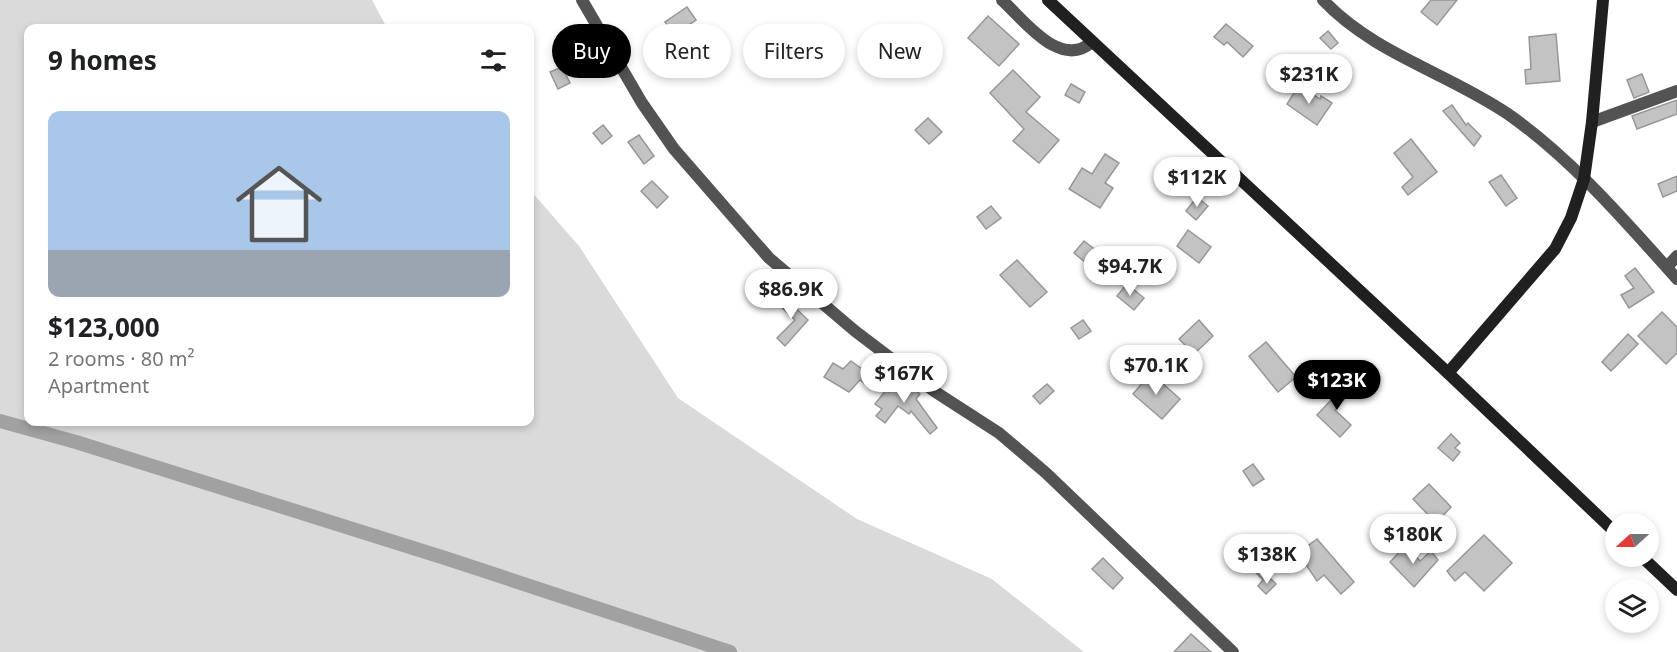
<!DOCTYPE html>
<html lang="en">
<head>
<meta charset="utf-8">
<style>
  :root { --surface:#fff; --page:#f6f6f6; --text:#202124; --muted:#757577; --accent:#000 }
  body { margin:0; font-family:"Noto Sans",sans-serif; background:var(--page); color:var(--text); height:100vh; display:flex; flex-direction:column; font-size:22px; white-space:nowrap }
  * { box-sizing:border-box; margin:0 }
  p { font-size:20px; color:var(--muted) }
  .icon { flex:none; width:33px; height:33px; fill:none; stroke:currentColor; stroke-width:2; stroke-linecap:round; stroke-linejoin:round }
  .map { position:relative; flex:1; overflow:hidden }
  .sheet { position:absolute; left:24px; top:24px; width:510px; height:402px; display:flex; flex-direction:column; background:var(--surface); border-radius:12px; box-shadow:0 3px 9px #0003 }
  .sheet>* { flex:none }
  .hud { position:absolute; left:552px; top:24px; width:570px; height:54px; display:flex; gap:12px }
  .needle { width:39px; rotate:249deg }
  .controls { position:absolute; left:1605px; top:513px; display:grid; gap:12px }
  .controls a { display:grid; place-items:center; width:54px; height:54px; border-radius:50%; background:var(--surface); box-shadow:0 3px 9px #0003; font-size:30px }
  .price { position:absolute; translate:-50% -51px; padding:0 14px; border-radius:21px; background:#fff; color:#222; font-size:20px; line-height:39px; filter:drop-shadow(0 2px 3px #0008) }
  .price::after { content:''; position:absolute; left:50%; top:36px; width:18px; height:14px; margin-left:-9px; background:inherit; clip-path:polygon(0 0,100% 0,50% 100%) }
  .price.selected { background:var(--accent); color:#fff }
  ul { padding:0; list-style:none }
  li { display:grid; align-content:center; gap:12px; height:318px; padding:0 24px }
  li span { display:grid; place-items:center; height:186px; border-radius:12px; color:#555 }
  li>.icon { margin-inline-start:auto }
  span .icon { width:108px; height:108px; fill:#fffc; stroke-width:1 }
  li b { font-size:26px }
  h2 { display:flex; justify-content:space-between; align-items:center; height:72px; padding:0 24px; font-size:26px }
  .chip { padding:0 21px; border-radius:27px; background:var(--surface); box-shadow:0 3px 9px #0003; font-size:21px; line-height:54px }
  .chip.selected { background:var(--accent); color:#fff }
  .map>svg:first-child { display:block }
  .green { fill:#dadada }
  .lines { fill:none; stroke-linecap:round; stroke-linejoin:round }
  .canal { stroke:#a1a1a1; stroke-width:14 }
  .building { fill:#c3c3c3; stroke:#979797; stroke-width:1.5 }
  .street { stroke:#535353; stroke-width:12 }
  .secondary { stroke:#202020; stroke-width:12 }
</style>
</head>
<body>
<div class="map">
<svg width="1677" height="652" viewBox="0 0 1677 652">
  <rect width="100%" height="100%" fill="#fff"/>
  <!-- green -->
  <path class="green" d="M 0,0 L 372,0 L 387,28 L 28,28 L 28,422 L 530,422 L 530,190 L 579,246 L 678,398 L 857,519 L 992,579 L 1084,652 L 0,652 Z"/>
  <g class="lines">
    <!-- canal -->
    <path class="canal" d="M 0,421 L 76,442 L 448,559 L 730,652"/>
  </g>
  <!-- building -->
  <g class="building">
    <path d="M 1431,0 L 1457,0 L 1437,25 L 1421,12 Z"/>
    <path d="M 687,7 L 696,20 L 686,27 L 706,54 L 698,60 L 678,33 L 674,35 L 665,22 Z"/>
    <path d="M 988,16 L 1019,44 L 999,66 L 968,38 Z"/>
    <path d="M 1226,24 L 1253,46 L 1243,57 L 1227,42 L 1224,45 L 1214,37 Z"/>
    <path d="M 1328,31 L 1338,43 L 1331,49 L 1320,38 Z"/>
    <path d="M 1556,34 L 1560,81 L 1526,84 L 1525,70 L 1531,69 L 1529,37 Z"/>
    <path d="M 562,67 L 570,83 L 558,89 L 550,72 Z"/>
    <path d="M 1013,70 L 1040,97 L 1026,112 L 1059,140 L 1039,163 L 1013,141 L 1024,129 L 990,93 Z"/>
    <path d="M 1642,74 L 1649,92 L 1634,98 L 1627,80 Z"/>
    <path d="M 1071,84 L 1085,92 L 1079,103 L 1065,95 Z"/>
    <path d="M 1299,85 L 1320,99 L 1321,96 L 1332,103 L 1317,125 L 1287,104 Z"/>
    <path d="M 1677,100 L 1677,114 L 1637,129 L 1632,116 Z"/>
    <path d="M 1452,105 L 1466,125 L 1468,123 L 1481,136 L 1474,146 L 1443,111 Z"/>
    <path d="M 928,118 L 942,132 L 929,144 L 915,130 Z"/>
    <path d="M 603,125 L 612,136 L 602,144 L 593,133 Z"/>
    <path d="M 639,135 L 654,156 L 644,164 L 628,142 Z"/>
    <path d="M 1411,139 L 1437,172 L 1408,195 L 1402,187 L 1413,177 L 1394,153 Z"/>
    <path d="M 1105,154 L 1119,163 L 1105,183 L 1113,188 L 1100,208 L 1069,189 L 1082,168 L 1092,174 Z"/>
    <path d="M 1501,175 L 1517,198 L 1506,206 L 1489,182 Z"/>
    <path d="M 1677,176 L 1677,191 L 1663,197 L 1658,184 Z"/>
    <path d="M 652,181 L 668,197 L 657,208 L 641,191 Z"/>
    <path d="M 1197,197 L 1208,206 L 1196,220 L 1186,211 Z"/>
    <path d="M 991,206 L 1001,218 L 986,229 L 977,217 Z"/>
    <path d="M 1188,230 L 1211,247 L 1199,263 L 1177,246 Z"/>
    <path d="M 1084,241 L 1102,255 L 1092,268 L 1074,253 Z"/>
    <path d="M 1017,260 L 1047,292 L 1030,307 L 1000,275 Z"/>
    <path d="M 1635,268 L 1654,292 L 1629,308 L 1621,295 L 1634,288 L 1625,276 Z"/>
    <path d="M 1127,284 L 1144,298 L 1134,310 L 1117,296 Z"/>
    <path d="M 781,294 L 808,320 L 785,346 L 777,338 L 795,320 L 775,301 Z"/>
    <path d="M 1662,312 L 1677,327 L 1677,353 L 1666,364 L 1638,336 Z"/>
    <path d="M 1083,320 L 1091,331 L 1079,339 L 1071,328 Z"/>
    <path d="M 1199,320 L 1213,336 L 1194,354 L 1179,339 Z"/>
    <path d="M 1628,334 L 1638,344 L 1611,371 L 1602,362 Z"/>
    <path d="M 1266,342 L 1296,377 L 1278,392 L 1249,356 Z"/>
    <path d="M 851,361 L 870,375 L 864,383 L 860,380 L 849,392 L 824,377 L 833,363 L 843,369 Z"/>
    <path d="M 1151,373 L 1180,399 L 1162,419 L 1133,394 Z"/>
    <path d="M 901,378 L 920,394 L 916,399 L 937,428 L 930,434 L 911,411 L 909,414 L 898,406 L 885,423 L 876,416 L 882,409 L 875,404 L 886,390 L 889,392 Z"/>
    <path d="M 1351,379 L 1357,384 L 1335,410 L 1351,425 L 1340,437 L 1317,415 Z"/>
    <path d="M 1047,384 L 1054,391 L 1040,404 L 1033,396 Z"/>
    <path d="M 1451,434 L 1460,443 L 1455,448 L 1460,452 L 1453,461 L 1438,448 Z"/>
    <path d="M 1253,464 L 1264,479 L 1253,486 L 1243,471 Z"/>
    <path d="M 1429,484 L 1451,507 L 1436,523 L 1413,499 Z"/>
    <path d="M 1484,535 L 1512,563 L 1484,591 L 1465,572 L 1455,581 L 1447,571 Z"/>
    <path d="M 1317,539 L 1354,582 L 1341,594 L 1324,575 L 1317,581 L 1298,553 Z"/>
    <path d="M 1406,545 L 1420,561 L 1431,551 L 1438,560 L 1414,587 L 1390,562 Z"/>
    <path d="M 1260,547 L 1277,564 L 1262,579 L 1245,561 Z"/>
    <path d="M 1103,558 L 1123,578 L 1113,589 L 1092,569 Z"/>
    <path d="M 1267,575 L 1276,584 L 1266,594 L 1258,586 Z"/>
    <path d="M 1191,634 L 1211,652 L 1174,652 Z"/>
  </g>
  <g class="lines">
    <!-- street -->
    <g class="street">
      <path d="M 582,0 L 642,103 L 674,149 L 769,258 L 855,331 L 934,391 L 999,433 L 1046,473 L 1233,652"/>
      <path d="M 1002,0 C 1024,20 1060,70 1092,42"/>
      <path d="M 1323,0 C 1374,54 1448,73 1508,114 C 1572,159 1625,221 1677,279"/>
      <path d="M 1592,122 L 1677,91"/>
      <path d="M 1667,267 L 1677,256"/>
    </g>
    <!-- secondary -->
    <g class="secondary">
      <path d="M 1048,0 L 1448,373 L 1616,533"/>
      <path d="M 1448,373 L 1555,249 L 1571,218 L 1584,179 L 1592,122 L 1603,0"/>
      <path d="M 1641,556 L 1677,590"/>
    </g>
  </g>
</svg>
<div class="controls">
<a><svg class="needle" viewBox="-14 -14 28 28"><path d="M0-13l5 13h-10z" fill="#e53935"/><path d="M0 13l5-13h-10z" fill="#757577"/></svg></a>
<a><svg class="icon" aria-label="layers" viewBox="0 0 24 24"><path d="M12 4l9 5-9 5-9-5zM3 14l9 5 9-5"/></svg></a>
</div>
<b class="price" style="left:1309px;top:105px">$231K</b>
<b class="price" style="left:1197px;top:208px">$112K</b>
<b class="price" style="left:1130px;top:297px">$94.7K</b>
<b class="price" style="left:791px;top:320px">$86.9K</b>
<b class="price" style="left:1156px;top:396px">$70.1K</b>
<b class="price" style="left:904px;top:404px">$167K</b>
<b class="price selected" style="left:1337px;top:411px">$123K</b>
<b class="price" style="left:1413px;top:565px">$180K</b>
<b class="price" style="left:1267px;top:585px">$138K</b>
<div class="hud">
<a class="chip selected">Buy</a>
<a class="chip">Rent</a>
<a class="chip">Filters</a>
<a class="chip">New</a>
</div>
<section class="sheet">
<h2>9 homes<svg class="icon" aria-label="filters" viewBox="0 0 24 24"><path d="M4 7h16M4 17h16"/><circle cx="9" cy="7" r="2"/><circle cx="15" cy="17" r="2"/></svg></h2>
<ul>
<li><span style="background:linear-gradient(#a9c7e8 75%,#9aa5b1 0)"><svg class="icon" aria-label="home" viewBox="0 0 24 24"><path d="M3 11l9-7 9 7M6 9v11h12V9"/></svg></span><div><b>$123,000</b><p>2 rooms · 80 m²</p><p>Apartment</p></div></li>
</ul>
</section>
</div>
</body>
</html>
